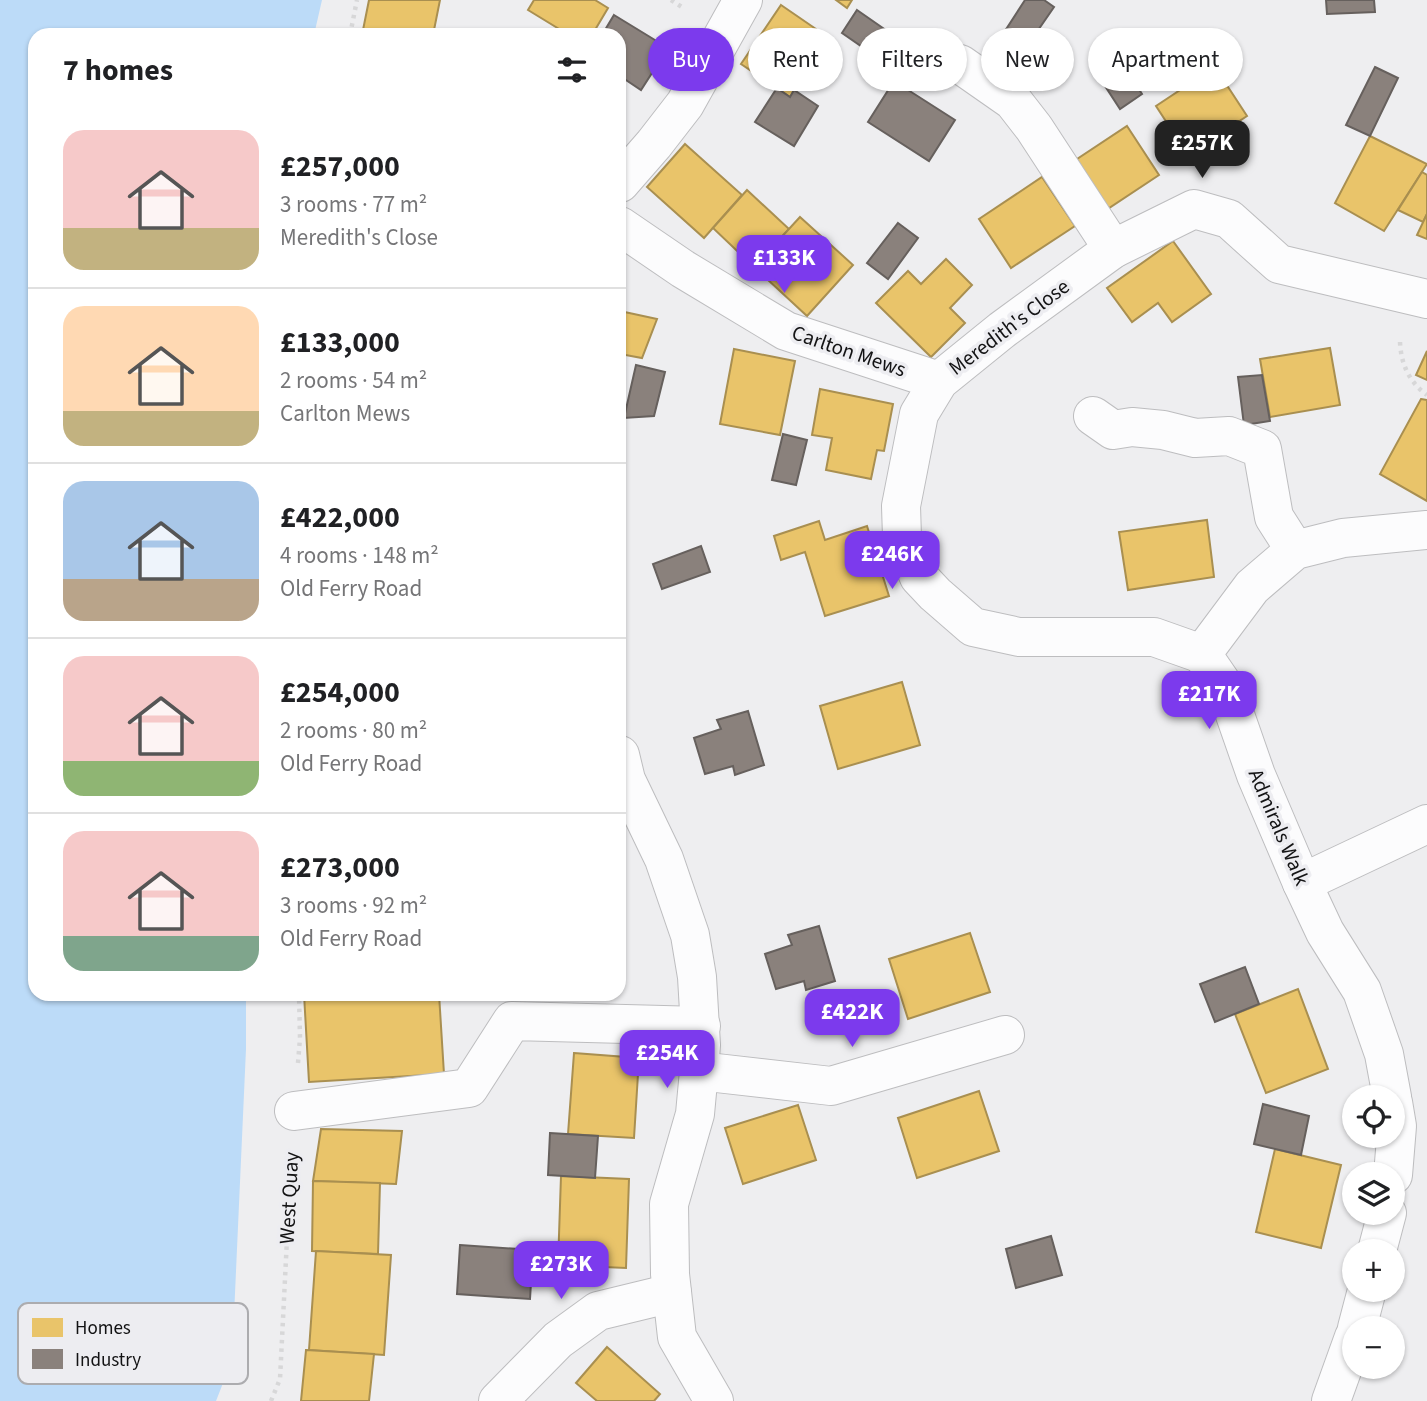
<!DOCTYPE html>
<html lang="en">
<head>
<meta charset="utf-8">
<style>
  :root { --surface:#fff; --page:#f6f6f6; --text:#202124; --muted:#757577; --line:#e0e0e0; --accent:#7c3aed }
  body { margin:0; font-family:"Source Sans 3",sans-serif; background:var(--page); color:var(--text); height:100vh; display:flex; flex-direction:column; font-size:26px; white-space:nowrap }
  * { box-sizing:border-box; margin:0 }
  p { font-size:23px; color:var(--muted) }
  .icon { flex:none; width:38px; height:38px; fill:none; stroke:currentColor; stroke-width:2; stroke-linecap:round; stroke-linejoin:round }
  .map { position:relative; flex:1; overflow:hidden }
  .side { position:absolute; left:28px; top:28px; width:598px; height:973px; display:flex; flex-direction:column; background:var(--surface); border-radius:21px; box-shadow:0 2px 5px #0004 }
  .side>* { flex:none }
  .top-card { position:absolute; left:648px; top:28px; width:665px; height:63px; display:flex; gap:14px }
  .tools { position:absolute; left:1342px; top:1085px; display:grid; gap:14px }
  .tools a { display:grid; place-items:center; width:63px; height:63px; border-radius:50%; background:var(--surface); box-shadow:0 2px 5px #0004; font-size:35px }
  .price { position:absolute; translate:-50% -60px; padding:0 16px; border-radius:14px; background:var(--accent); color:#fff; font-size:23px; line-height:46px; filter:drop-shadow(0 2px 4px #0008) }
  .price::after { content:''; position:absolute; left:50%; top:42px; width:21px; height:16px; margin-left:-10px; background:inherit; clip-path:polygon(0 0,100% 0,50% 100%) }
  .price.active { background:#222; color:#fff }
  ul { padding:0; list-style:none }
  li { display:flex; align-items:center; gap:21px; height:175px; padding:0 35px }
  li+li { border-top:2px solid var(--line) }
  li span { display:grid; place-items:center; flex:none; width:196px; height:140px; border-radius:21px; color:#555 }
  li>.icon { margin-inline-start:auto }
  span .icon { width:84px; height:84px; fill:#fffc; stroke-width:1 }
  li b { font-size:30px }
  h2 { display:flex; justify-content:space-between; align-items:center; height:84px; padding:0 35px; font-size:30px }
  .chip { padding:0 24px; border-radius:32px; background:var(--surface); box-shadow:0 2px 5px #0004; font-size:24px; line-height:63px }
  .chip.active { background:var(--accent); color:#fff }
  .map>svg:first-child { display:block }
  .water { fill:#bcdbf8 }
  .homes { fill:#e9c46a; stroke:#a98f50; stroke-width:2 }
  .industry { fill:#8a817c; stroke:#66605d; stroke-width:2 }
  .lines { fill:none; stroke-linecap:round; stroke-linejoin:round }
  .minor-casing { stroke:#bdbdbf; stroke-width:40 }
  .path { stroke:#d7d7d8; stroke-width:4.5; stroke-dasharray:3.5 5; stroke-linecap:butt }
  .minor { stroke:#fcfcfd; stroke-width:38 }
  .labels { text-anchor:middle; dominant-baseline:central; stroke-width:7; stroke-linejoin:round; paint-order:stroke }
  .street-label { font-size:21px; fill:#131314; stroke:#ededf1 }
  .key { fill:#ededf1; stroke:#acacaf; stroke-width:2 }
  .key-label { font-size:19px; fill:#131314 }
</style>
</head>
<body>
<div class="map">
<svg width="1427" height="1401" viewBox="0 0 1427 1401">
  <rect width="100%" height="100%" fill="#eeeef0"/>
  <!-- water -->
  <path class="water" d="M 0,0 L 322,0 L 314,35 L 35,35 L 35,994 L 246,994 L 246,1049 L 232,1360 L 216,1401 L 0,1401 Z"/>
  <!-- homes -->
  <g class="homes">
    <path d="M 369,0 L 440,0 L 433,35 L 362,35 Z"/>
    <path d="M 534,0 L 595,0 L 608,8 L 592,35 L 569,35 L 528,10 Z"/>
    <path d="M 836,0 L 852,0 L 847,8 Z"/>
    <path d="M 781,5 L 829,38 L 790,97 L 741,64 Z"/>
    <path d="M 1215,67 L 1247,116 L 1188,155 L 1156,106 Z"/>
    <path d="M 1127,126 L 1159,175 L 1100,214 L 1068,165 Z"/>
    <path d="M 1370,136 L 1427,164 L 1384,231 L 1335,203 Z"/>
    <path d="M 685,144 L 742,195 L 704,238 L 647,187 Z"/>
    <path d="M 1422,172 L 1427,175 L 1427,214 L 1423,222 L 1398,210 Z"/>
    <path d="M 1042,177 L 1075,226 L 1011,268 L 979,219 Z"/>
    <path d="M 747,190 L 789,229 L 754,267 L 713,228 Z"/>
    <path d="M 1427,214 L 1427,239 L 1417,235 Z"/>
    <path d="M 800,217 L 853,265 L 807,316 L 754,267 Z"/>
    <path d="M 1173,241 L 1211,294 L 1172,322 L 1158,303 L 1132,322 L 1107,288 Z"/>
    <path d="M 946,259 L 972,285 L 950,308 L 965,323 L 931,357 L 876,303 L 908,271 L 921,284 Z"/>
    <path d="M 620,311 L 657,319 L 642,358 L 620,354 Z"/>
    <path d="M 1330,348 L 1340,405 L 1270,417 L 1260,359 Z"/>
    <path d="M 734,349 L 795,361 L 780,435 L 720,424 Z"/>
    <path d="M 1427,351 L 1427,380 L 1416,375 Z"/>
    <path d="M 820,389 L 893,404 L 884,451 L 877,450 L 871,479 L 826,470 L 832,438 L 812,435 Z"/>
    <path d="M 1421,399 L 1427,400 L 1427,501 L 1380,474 Z"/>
    <path d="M 1207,520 L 1214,577 L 1128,590 L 1119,532 Z"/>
    <path d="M 819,521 L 825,540 L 867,526 L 889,596 L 825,616 L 805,552 L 781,560 L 774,536 Z"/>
    <path d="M 902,682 L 920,745 L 838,769 L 820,706 Z"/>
    <path d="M 970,933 L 990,992 L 908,1019 L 889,959 Z"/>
    <path d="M 1298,989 L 1328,1069 L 1266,1093 L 1235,1014 Z"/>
    <path d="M 304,994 L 439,994 L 444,1074 L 309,1082 Z"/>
    <path d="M 574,1053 L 639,1058 L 634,1138 L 568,1134 Z"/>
    <path d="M 979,1091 L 999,1151 L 917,1178 L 898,1118 Z"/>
    <path d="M 798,1105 L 816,1160 L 743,1184 L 725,1128 Z"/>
    <path d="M 321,1129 L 402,1131 L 396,1184 L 313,1181 Z"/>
    <path d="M 1275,1149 L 1341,1165 L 1321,1248 L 1256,1232 Z"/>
    <path d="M 561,1176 L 629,1179 L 626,1268 L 558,1265 Z"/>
    <path d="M 313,1181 L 380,1183 L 378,1254 L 312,1251 Z"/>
    <path d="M 316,1251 L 391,1255 L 384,1355 L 309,1350 Z"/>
    <path d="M 607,1347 L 660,1394 L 654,1401 L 597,1401 L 576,1383 Z"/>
    <path d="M 306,1350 L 374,1354 L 369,1401 L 301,1401 Z"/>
  </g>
  <!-- industry -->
  <g class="industry">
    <path d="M 1025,0 L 1044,0 L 1054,7 L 1025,49 L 1003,34 Z"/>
    <path d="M 1326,0 L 1374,0 L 1375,12 L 1327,14 Z"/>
    <path d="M 857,10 L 900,40 L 884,62 L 842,33 Z"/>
    <path d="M 614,15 L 668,48 L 641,90 L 620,76 L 620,35 L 602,35 Z"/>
    <path d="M 1114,51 L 1142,94 L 1120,109 L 1092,66 Z"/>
    <path d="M 1375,67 L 1398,78 L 1370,136 L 1346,125 Z"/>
    <path d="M 894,81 L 955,120 L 929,161 L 868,122 Z"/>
    <path d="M 777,88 L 790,97 L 794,90 L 818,106 L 794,146 L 755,122 Z"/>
    <path d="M 898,223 L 918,238 L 888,279 L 867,263 Z"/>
    <path d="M 636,365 L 665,372 L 654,416 L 624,418 Z"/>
    <path d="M 1262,375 L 1270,421 L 1244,425 L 1238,377 Z"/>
    <path d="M 783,434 L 807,440 L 796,485 L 772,480 Z"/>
    <path d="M 701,546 L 710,572 L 662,589 L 653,564 Z"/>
    <path d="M 748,711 L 764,765 L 735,775 L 733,766 L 705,774 L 694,738 L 721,729 L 717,720 Z"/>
    <path d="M 819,926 L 835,981 L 806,990 L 804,981 L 776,989 L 765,954 L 792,945 L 788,935 Z"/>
    <path d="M 1245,967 L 1259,1004 L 1215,1022 L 1200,984 Z"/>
    <path d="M 1263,1104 L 1309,1116 L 1301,1155 L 1254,1144 Z"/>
    <path d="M 550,1133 L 598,1136 L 595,1178 L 548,1175 Z"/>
    <path d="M 1051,1236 L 1062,1275 L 1016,1288 L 1006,1249 Z"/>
    <path d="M 460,1245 L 533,1250 L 530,1299 L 457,1294 Z"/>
  </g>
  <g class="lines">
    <defs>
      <g id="minor">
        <path d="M 960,64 L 1013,101 L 1034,128 L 1113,249"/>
        <path d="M 620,183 L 654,144 L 685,104 L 743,0"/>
        <path d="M 620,226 L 683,269 L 786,331 L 939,381"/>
        <path d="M 1093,416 L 1113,430 L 1132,427 L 1163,430 L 1195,438 L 1229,436 L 1262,449 L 1274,517 L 1295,550"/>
        <path d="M 1202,654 L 1154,637 L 1019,637 L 973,627 L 935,594 L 919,577 L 902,537 L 901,506 L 919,414 L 939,381 L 1002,330 L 1113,249 L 1194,209 L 1229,219 L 1279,264 L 1427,299"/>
        <path d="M 620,755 L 626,780 L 664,859 L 690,935 L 697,977 L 701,1045 L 699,1071 L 695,1114 L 669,1204 L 670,1274 L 677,1337 L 714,1401"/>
        <path d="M 1302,883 L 1427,824"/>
        <path d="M 699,1071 L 831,1086 L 1005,1035"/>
        <path d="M 1392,1097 L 1384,1054 L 1362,991 L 1325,932 L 1302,883 L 1256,775 L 1226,689 L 1202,654 L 1252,587 L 1295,550 L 1343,538 L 1427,530"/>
        <path d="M 1393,1102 L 1397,1126 L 1393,1175"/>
        <path d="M 294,1111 L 469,1088 L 512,1021 L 701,1026"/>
        <path d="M 1377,1251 L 1387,1213"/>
        <path d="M 1357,1328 L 1367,1290"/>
        <path d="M 498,1401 L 558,1340 L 598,1311 L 672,1293"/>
        <path d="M 1331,1401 L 1354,1337"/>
      </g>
    </defs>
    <!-- minor casing -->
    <use href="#minor" class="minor-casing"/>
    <!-- path -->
    <g class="path">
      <path d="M 671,0 L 685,9"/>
      <path d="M 350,35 L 357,0"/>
      <path d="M 1400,342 C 1401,364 1409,382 1427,395"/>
      <path d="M 298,1063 L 300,1038 L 299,994"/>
      <path d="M 271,1401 L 280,1379 L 291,1159"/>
    </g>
    <!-- minor -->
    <use href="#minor" class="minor"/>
  </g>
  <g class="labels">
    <!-- street labels -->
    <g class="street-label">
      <text transform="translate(1009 327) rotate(-37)">Meredith's Close</text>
      <text transform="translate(849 351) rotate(19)">Carlton Mews</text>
      <text transform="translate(1279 827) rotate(67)">Admirals Walk</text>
      <text transform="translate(289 1198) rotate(-87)">West Quay</text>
    </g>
  </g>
  <!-- legend -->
  <rect x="18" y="1303" width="230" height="81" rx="10" class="key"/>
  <rect x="32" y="1318" width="31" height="19" fill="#e9c46a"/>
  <rect x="32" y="1349" width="31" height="20" fill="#8a817c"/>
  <g class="key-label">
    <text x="75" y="1334">Homes</text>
    <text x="75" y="1366">Industry</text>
  </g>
</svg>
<div class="tools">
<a><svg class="icon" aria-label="locate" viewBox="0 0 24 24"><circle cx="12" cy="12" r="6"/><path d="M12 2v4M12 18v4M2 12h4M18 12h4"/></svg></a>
<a><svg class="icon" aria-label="layers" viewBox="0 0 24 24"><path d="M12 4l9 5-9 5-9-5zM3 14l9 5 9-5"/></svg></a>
<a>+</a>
<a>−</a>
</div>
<b class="price active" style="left:1202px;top:180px">£257K</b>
<b class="price" style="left:784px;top:295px">£133K</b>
<b class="price" style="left:892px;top:591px">£246K</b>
<b class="price" style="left:1209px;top:731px">£217K</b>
<b class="price" style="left:852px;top:1049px">£422K</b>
<b class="price" style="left:667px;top:1090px">£254K</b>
<b class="price" style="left:561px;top:1301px">£273K</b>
<div class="top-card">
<a class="chip active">Buy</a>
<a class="chip">Rent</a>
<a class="chip">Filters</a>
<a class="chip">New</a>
<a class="chip">Apartment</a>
</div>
<section class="side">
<h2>7 homes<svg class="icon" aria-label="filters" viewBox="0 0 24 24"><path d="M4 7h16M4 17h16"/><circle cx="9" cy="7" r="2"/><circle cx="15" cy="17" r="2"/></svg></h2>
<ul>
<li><span style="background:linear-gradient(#f6c9c9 70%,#c2b280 0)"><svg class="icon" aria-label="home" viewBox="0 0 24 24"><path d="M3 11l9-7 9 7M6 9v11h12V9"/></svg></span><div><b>£257,000</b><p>3 rooms · 77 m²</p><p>Meredith's Close</p></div></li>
<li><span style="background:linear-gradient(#ffd9b3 75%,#c2b280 0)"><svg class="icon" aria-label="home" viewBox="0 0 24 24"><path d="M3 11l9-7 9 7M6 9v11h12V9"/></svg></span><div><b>£133,000</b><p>2 rooms · 54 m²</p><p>Carlton Mews</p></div></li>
<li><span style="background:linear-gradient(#a9c7e8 70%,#b9a48a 0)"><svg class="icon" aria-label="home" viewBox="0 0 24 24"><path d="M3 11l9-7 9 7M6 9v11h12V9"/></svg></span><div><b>£422,000</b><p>4 rooms · 148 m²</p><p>Old Ferry Road</p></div></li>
<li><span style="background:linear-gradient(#f6c9c9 75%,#8fb573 0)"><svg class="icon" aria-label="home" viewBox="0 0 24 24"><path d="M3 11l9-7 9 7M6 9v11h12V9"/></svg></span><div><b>£254,000</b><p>2 rooms · 80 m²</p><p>Old Ferry Road</p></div></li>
<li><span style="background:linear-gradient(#f6c9c9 75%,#7fa58c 0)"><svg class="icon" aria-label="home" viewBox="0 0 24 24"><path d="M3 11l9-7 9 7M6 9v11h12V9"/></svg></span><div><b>£273,000</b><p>3 rooms · 92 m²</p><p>Old Ferry Road</p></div></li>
</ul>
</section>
</div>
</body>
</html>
